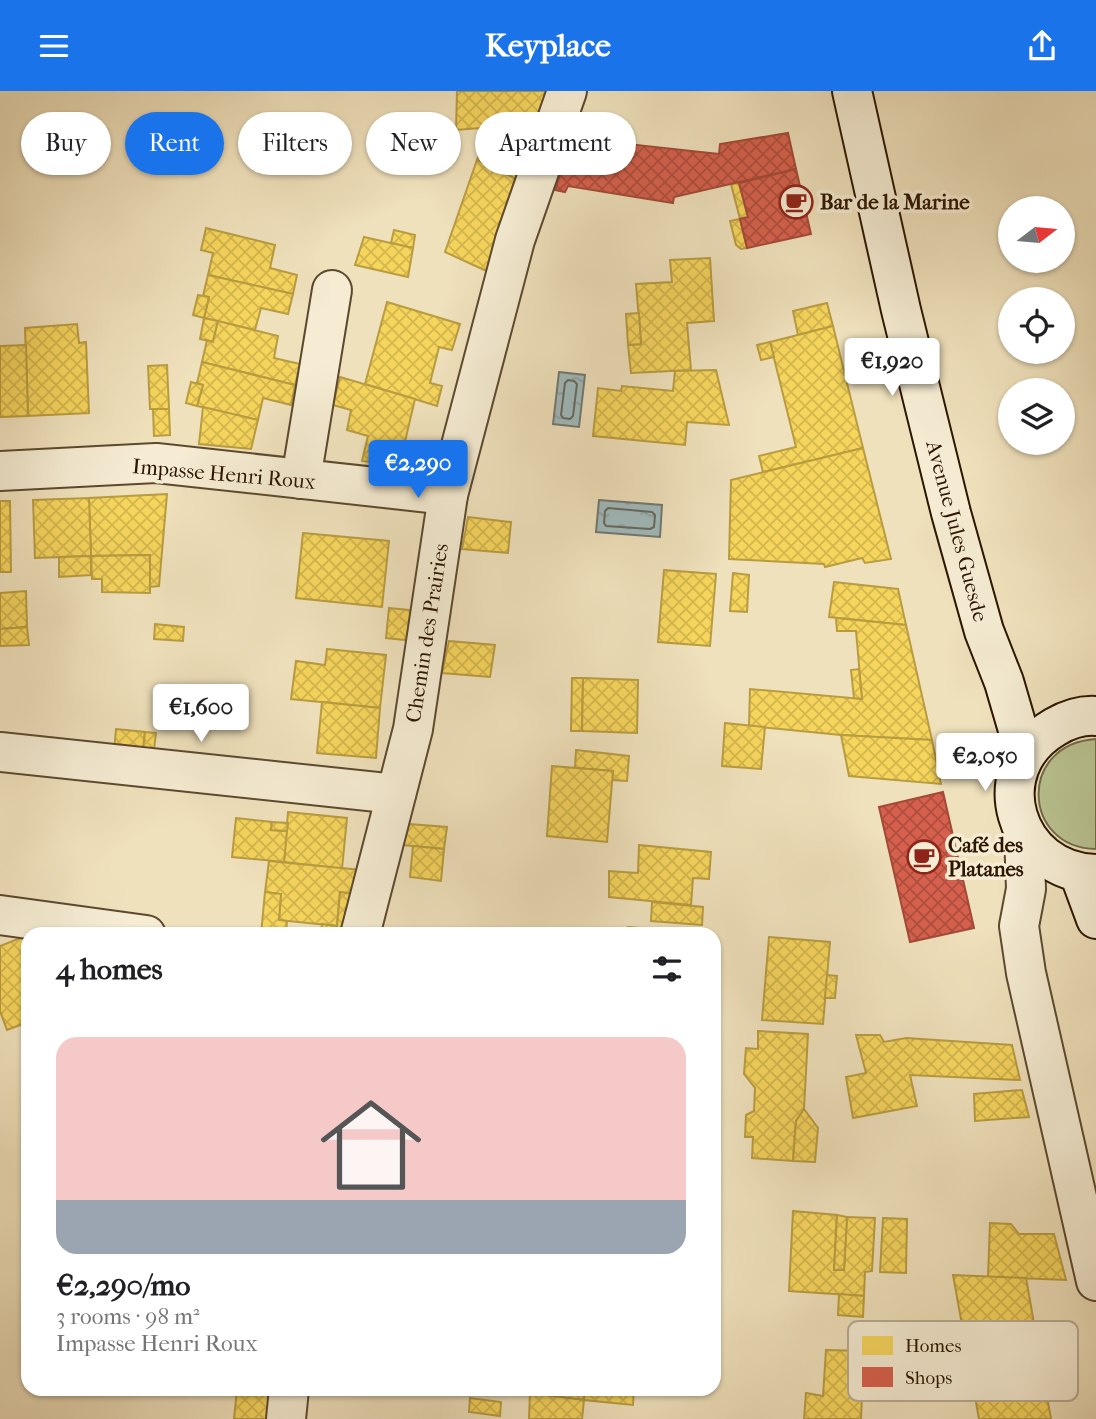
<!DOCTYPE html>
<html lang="en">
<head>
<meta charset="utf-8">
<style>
  :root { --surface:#fff; --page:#f2f2f2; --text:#202124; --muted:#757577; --line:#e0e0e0; --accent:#1a73e8 }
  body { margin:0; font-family:"IM FELL French Canon",serif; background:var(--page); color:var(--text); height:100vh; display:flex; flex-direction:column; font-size:26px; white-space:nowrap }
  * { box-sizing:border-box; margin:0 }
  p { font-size:23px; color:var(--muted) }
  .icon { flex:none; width:38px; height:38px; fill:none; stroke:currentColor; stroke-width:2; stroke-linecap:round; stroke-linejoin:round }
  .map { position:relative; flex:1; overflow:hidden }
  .panel { position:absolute; left:21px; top:836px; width:700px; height:469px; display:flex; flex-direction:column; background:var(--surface); border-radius:21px; box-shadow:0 2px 5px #0004 }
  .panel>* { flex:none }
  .banner { position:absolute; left:21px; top:21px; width:700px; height:63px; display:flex; gap:14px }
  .needle { width:46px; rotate:74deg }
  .buttons { position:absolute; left:998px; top:105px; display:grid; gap:14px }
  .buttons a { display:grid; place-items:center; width:77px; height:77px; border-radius:50%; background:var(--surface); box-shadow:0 2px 5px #0004; font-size:35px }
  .price { position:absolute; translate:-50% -60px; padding:0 16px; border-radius:7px; background:#fff; color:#222; font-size:23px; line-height:46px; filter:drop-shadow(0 2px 4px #0008) }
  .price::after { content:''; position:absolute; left:50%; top:42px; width:21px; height:16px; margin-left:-10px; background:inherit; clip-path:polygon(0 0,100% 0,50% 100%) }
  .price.current { background:var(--accent); color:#fff }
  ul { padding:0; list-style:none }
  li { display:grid; align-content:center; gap:14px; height:371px; padding:0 35px }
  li+li { border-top:2px solid var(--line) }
  li span { display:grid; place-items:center; height:217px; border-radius:21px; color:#555 }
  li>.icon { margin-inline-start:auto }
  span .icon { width:126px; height:126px; fill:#fffc; stroke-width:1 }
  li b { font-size:30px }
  h2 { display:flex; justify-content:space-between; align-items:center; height:84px; padding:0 35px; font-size:30px }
  .pill { padding:0 24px; border-radius:32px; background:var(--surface); box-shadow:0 2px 5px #0004; font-size:24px; line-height:63px }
  .pill.current { background:var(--accent); color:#fff }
  header { display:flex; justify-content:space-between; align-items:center; height:91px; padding:0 35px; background:var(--accent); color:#fff; font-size:32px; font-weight:700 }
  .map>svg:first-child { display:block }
  .grass { fill:#b9c391; stroke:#726c48; stroke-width:2 }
  .water { fill:url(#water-ripples); stroke:#727871; stroke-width:2 }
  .homes { fill:url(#homes-cross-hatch); stroke:#b99c40; stroke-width:2 }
  .shops { fill:url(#shops-cross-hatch); stroke:#a34a36; stroke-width:2 }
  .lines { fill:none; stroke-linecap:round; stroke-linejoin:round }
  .shore { stroke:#66685e; stroke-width:2 }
  .minor-casing { stroke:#5d492f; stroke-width:42 }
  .secondary-casing { stroke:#2c1600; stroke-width:42 }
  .minor { stroke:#f5ecd3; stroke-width:38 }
  .secondary { stroke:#f5ecd3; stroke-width:38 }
  .labels { text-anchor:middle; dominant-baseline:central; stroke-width:7; stroke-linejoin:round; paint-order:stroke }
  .poi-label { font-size:21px; font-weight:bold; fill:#2c1600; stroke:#f5ecd3; text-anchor:start }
  .street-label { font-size:21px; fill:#2c1600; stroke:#f5ecd3 }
  .key { fill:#f5ecd3; stroke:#b9ac94; stroke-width:2 }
  .key-label { font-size:19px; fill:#2c1600 }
</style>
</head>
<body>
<header><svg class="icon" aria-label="menu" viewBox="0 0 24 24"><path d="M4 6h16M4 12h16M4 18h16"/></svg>Keyplace<svg class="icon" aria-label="share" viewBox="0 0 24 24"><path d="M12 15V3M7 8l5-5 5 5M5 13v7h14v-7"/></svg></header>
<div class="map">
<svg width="1096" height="1328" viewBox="0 0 1096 1328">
  <defs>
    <pattern id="water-ripples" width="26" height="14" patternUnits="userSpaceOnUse" patternTransform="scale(1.75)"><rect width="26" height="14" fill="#a0babd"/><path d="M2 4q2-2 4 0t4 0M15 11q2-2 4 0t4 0" fill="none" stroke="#8a9fa1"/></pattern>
    <pattern id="homes-cross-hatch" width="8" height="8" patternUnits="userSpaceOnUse" patternTransform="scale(1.75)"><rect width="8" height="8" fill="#f6d55c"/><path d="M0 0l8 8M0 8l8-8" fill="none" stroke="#d3b64e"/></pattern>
    <pattern id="shops-cross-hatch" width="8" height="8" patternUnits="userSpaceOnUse" patternTransform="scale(1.75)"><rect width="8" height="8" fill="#d6604d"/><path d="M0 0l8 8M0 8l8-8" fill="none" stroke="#ae4e3e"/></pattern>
  </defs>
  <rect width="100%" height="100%" fill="#efe1bc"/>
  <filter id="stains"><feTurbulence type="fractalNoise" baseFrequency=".00286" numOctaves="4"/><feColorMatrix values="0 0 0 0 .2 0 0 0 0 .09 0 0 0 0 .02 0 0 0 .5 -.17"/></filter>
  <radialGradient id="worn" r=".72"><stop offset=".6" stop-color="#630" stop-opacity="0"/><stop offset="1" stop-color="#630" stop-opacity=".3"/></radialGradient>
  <!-- grass -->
  <path class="grass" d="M 1096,648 L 1096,758 C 1022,757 1017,653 1096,648 Z"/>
  <!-- water -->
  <g class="water">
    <path d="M 559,281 L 585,284 L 579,336 L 553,333 Z"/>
    <path d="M 599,409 L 662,414 L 660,446 L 596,441 Z"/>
  </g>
  <!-- homes -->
  <g class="homes">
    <path d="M 457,0 L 555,0 L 544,32 L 456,39 Z"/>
    <path d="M 544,32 L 522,91 L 477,69 L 491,36 Z"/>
    <path d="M 158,38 L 161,58 L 147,60 L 143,40 Z"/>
    <path d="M 477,69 L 522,91 L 493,183 L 445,161 Z"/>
    <path d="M 739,92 L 748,126 L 740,128 L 731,93 Z"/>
    <path d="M 740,128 L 747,157 L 741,158 L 736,154 L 730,130 Z"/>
    <path d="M 206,137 L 275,154 L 270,177 L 297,184 L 293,203 L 208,184 L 213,162 L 201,159 Z"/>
    <path d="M 394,139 L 415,144 L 413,157 L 391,152 Z"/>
    <path d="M 364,146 L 413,157 L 408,186 L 355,174 Z"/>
    <path d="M 710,167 L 714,230 L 687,232 L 691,279 L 631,282 L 628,254 L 641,253 L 636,193 L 672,191 L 670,169 Z"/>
    <path d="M 208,184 L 293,203 L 288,223 L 261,217 L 255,239 L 204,227 L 209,206 L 203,205 Z"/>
    <path d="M 198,204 L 209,206 L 204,227 L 193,224 Z"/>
    <path d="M 387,211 L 460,233 L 452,259 L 439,256 L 430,292 L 442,295 L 437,315 L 365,293 Z"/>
    <path d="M 827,212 L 833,235 L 798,244 L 793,220 Z"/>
    <path d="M 639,222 L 641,253 L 628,254 L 626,223 Z"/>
    <path d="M 204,227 L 218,230 L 213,251 L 200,248 Z"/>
    <path d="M 218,230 L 278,245 L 274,267 L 300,273 L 295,294 L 202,271 L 207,249 L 213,251 Z"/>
    <path d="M 77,233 L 79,252 L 86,251 L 89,322 L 28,325 L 25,237 Z"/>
    <path d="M 833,235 L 863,357 L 763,381 L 759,365 L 796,356 L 770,251 Z"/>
    <path d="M 770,251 L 774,266 L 761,269 L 757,254 Z"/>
    <path d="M 26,254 L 28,325 L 0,326 L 0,255 Z"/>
    <path d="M 202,271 L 295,294 L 291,314 L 263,307 L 258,329 L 197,315 L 203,294 L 197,292 Z"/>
    <path d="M 167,274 L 169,318 L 150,318 L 148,275 Z"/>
    <path d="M 716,279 L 729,334 L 687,331 L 685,354 L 593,345 L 598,297 L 621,300 L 622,295 L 673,300 L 675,280 Z"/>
    <path d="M 340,286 L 415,308 L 404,355 L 408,356 L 404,375 L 362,370 L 368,345 L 347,339 L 351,319 L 333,314 Z"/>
    <path d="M 191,291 L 203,294 L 197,315 L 186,312 Z"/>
    <path d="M 203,316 L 258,329 L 251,358 L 199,353 Z"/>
    <path d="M 153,318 L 169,318 L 170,344 L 154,345 Z"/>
    <path d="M 863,357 L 891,468 L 865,472 L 862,467 L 825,476 L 824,473 L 729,468 L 731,389 Z"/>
    <path d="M 167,403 L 159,495 L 150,496 L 150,464 L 91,465 L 89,407 Z"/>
    <path d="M 89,407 L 91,465 L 35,467 L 33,409 Z"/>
    <path d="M 0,410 L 10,410 L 11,481 L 0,481 Z"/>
    <path d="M 468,426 L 511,431 L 508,462 L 462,458 Z"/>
    <path d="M 303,442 L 389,450 L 382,516 L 296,507 Z"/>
    <path d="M 150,464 L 150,502 L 102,501 L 102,488 L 92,488 L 91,465 Z"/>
    <path d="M 91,465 L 91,484 L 59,486 L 59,466 Z"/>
    <path d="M 664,479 L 716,483 L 710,555 L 658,551 Z"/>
    <path d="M 733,482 L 749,484 L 747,521 L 730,520 Z"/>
    <path d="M 834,491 L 898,498 L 906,534 L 829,526 Z"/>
    <path d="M 26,500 L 27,536 L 0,538 L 0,502 Z"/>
    <path d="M 389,517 L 419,520 L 414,550 L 386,547 Z"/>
    <path d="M 836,527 L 906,534 L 932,649 L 841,644 L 749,635 L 750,598 L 862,608 L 856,540 L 837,540 Z"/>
    <path d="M 155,533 L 184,536 L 183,550 L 154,548 Z"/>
    <path d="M 27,536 L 29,554 L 0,555 L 0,538 Z"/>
    <path d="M 449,550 L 495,554 L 490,586 L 442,582 Z"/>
    <path d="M 327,558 L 386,564 L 380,617 L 291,608 L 296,570 L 325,574 Z"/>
    <path d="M 859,578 L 862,608 L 854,607 L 851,579 Z"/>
    <path d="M 572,587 L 583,587 L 582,640 L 571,640 Z"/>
    <path d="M 583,587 L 638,589 L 637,642 L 582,640 Z"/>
    <path d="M 322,611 L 380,617 L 376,667 L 317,662 Z"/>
    <path d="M 725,632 L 765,636 L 761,678 L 722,675 Z"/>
    <path d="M 116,638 L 145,641 L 143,659 L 114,660 Z"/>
    <path d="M 145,641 L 156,642 L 154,659 L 143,659 Z"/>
    <path d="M 841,644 L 932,649 L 941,693 L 849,685 Z"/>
    <path d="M 576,659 L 629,665 L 627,690 L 612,689 L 613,680 L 575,677 Z"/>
    <path d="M 552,675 L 613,680 L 607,751 L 547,745 Z"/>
    <path d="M 288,721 L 347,727 L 342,778 L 284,771 Z"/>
    <path d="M 236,727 L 272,731 L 271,739 L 287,740 L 284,771 L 232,766 Z"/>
    <path d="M 272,731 L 288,732 L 287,740 L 271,739 Z"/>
    <path d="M 409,733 L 447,736 L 444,758 L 403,754 Z"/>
    <path d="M 639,754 L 711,761 L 709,788 L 693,787 L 691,814 L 609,806 L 609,780 L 638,782 Z"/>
    <path d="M 413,755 L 444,758 L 441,790 L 410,786 Z"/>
    <path d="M 269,770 L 361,779 L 354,803 L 340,801 L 337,835 L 279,829 L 281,803 L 265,801 Z"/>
    <path d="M 265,801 L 281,803 L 279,829 L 287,830 L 286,844 L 261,843 Z"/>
    <path d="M 340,801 L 354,803 L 343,844 L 321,844 L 322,833 L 337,835 Z"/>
    <path d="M 652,811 L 703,816 L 702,834 L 651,830 Z"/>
    <path d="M 628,836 L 651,838 L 651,844 L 627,844 Z"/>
    <path d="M 28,844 L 28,931 L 7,939 L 0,920 L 0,855 Z"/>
    <path d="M 769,846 L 830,851 L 823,933 L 762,929 Z"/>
    <path d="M 827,884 L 837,885 L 835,907 L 825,907 Z"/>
    <path d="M 758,940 L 808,943 L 804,1018 L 796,1030 L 793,1070 L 752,1067 L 753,1046 L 745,1046 L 746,1024 L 754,1020 L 755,997 L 744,983 L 746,957 L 758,958 Z"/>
    <path d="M 856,944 L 880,944 L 884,951 L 906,947 L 1012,954 L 1020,989 L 910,984 L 917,1015 L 853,1027 L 846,986 L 866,982 Z"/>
    <path d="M 1022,999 L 1029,1026 L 975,1030 L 974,1003 Z"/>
    <path d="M 804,1018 L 818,1037 L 815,1071 L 793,1070 L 796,1030 Z"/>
    <path d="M 793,1120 L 837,1124 L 834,1179 L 844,1179 L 847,1126 L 875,1127 L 872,1180 L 865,1181 L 864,1205 L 789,1200 Z"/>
    <path d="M 837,1124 L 847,1126 L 844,1179 L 834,1179 Z"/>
    <path d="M 883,1127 L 907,1128 L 906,1182 L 880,1181 Z"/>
    <path d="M 990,1132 L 1011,1133 L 1019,1143 L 1054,1143 L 1066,1189 L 988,1186 Z"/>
    <path d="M 953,1184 L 1026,1187 L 1051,1328 L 979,1328 Z"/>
    <path d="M 839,1203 L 864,1205 L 863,1226 L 838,1224 Z"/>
    <path d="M 826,1259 L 864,1260 L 861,1328 L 804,1328 L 806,1302 L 823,1305 Z"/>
    <path d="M 237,1298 L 269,1299 L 267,1328 L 234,1328 Z"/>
    <path d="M 545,1298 L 584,1298 L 584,1309 L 545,1305 Z"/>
    <path d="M 584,1298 L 634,1298 L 633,1314 L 584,1309 Z"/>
    <path d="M 530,1302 L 584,1309 L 582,1328 L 529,1328 Z"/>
    <path d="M 470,1307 L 501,1311 L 500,1325 L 469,1321 Z"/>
  </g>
  <!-- shops -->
  <g class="shops">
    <path d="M 788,42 L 796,78 L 674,106 L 673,112 L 568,95 L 565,101 L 555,99 L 573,47 L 719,63 L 720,53 Z"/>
    <path d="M 796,78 L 811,143 L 747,157 L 740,128 L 748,126 L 739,92 Z"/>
    <path d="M 943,701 L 974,837 L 910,851 L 879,716 Z"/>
  </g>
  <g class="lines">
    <!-- shore -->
    <g class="shore">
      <path d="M 568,289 L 574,290 L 577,293 L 573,325 L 570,328 L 563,327 L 561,324 L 565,292 Z"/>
      <path d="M 608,417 L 652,421 L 655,424 L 654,436 L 650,438 L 606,435 L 604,432 L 605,420 Z"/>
    </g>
    <defs>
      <g id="minor">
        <path d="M 0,380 L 156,372 L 448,404"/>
        <path d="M 301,388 L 332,199"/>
        <path d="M 0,661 L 396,703"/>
        <path d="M 1024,742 L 1026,798 L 1019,835 L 1026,882 L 1096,1190"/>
        <path d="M 0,824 L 146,844"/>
        <path d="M 360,844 L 413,638 L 448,404 L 515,149 L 567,0"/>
        <path d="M 286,1328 L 289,1298"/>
      </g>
      <g id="secondary">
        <path d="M 852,0 L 901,219 L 951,422 L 984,540 L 1004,591 L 1025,663"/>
        <path d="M 1096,625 C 1082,624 1067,629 1055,636 C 983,678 1014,781 1096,783"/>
        <path d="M 1079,782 L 1096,828"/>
      </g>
    </defs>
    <!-- minor casing -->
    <use href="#minor" class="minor-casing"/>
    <!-- secondary casing -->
    <use href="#secondary" class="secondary-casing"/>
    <!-- minor -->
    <use href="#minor" class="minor"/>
    <!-- secondary -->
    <use href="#secondary" class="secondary"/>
  </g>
  <!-- icons -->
  <defs>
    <symbol id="cafe-ring" viewBox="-11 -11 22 22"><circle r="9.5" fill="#f5ecd3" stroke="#8f2418" stroke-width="1.5"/><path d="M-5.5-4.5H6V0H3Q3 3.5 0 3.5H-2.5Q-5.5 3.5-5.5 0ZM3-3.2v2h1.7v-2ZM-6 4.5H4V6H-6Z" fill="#8f2418"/></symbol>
  </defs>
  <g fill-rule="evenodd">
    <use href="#cafe-ring" x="777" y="92" width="38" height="38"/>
    <use href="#cafe-ring" x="905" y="747" width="38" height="38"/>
  </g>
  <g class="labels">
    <!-- poi labels -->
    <g class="poi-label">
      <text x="820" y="111">Bar de la Marine</text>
      <text x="948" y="754">Café des<tspan x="948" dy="24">Platanes</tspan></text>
    </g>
    <!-- street labels -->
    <g class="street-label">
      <text transform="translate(224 383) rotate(5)">Impasse Henri Roux</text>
      <text transform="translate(957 440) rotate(75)">Avenue Jules Guesde</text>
      <text transform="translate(427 542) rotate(-81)">Chemin des Prairies</text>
    </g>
  </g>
  <!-- legend -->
  <rect x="848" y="1230" width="230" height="80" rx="10" class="key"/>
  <rect x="862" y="1245" width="31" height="19" fill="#f6d55c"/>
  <rect x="862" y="1276" width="31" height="20" fill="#d6604d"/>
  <g class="key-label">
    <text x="905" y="1261">Homes</text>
    <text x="905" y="1293">Shops</text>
  </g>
  <rect width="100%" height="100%" filter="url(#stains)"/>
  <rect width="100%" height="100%" fill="url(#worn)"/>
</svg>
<div class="buttons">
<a><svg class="needle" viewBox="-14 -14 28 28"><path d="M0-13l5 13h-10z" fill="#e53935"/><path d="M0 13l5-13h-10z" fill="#757577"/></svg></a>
<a><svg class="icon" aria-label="locate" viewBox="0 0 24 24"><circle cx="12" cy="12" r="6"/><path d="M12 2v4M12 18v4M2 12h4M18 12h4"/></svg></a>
<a><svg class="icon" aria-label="layers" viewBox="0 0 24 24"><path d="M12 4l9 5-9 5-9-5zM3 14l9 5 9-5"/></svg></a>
</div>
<b class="price" style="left:892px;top:307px">€1,920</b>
<b class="price current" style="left:418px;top:409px">€2,290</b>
<b class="price" style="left:201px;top:653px">€1,600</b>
<b class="price" style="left:985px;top:702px">€2,050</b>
<div class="banner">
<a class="pill">Buy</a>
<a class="pill current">Rent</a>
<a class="pill">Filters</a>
<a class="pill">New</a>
<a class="pill">Apartment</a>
</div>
<section class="panel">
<h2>4 homes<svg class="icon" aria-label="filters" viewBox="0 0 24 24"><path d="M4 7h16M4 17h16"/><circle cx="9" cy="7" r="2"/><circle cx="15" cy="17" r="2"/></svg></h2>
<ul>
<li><span style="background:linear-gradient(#f6c9c9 75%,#9aa5b1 0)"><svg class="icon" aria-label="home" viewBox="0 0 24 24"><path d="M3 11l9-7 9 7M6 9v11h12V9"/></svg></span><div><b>€2,290/mo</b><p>3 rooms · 98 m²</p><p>Impasse Henri Roux</p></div></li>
</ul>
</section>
</div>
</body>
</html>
